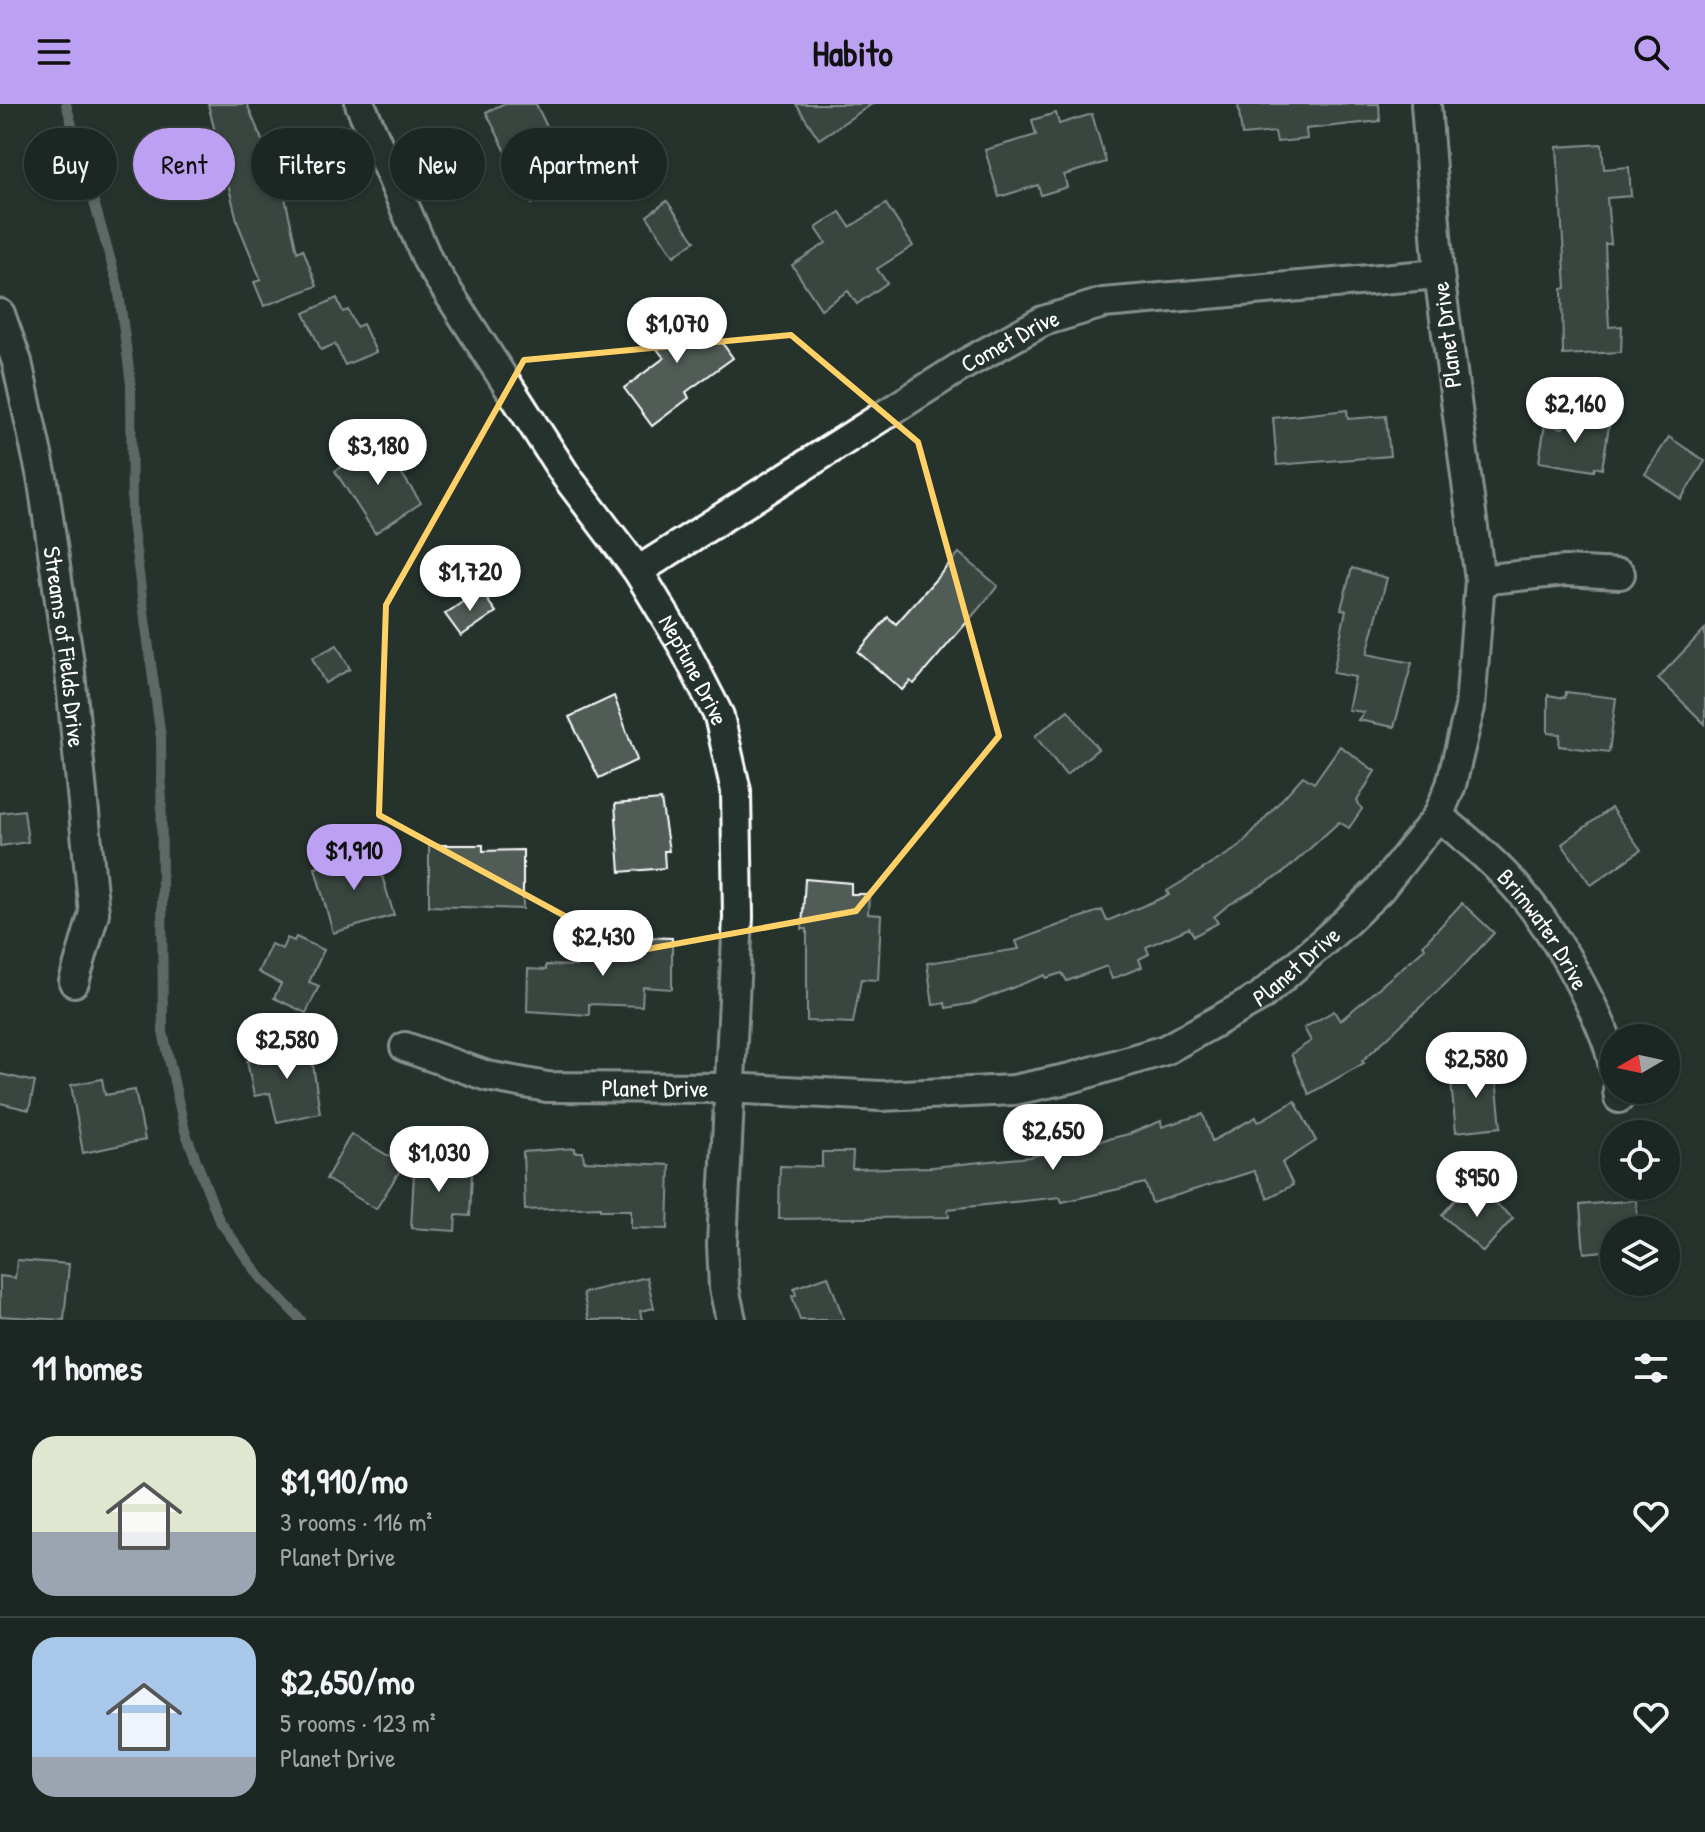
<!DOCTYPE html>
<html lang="en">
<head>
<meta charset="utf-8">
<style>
  :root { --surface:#1c2622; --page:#29322f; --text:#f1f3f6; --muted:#a0a5a5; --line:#3a4340; --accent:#bca0f2 }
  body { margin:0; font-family:"Patrick Hand",sans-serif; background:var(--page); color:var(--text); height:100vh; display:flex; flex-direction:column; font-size:30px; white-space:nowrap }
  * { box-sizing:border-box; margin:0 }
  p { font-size:26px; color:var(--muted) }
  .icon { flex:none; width:44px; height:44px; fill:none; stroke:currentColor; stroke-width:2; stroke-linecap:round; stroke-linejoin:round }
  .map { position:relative; height:1216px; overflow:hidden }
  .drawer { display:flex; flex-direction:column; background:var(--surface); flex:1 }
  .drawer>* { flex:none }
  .banner { position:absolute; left:24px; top:24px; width:800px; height:72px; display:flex; gap:16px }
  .needle { width:52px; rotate:261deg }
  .fabs { position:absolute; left:1600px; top:920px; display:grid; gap:16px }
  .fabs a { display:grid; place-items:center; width:80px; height:80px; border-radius:50%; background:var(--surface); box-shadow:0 2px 6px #0004,0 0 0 2px var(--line); font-size:40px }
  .price { position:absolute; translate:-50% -68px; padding:0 18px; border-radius:28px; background:#fff; color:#222; font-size:26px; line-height:52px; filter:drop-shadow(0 2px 4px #0008) }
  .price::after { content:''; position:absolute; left:50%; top:48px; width:24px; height:18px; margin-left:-12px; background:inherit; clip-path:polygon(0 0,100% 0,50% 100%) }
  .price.on { background:var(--accent); color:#111 }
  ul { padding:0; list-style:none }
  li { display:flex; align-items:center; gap:24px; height:200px; padding:0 32px }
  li+li { border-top:2px solid var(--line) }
  li span { display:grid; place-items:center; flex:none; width:224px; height:160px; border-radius:24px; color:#555 }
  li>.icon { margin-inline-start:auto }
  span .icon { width:96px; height:96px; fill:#fffc; stroke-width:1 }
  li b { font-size:34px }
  h2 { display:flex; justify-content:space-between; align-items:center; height:96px; padding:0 32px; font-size:34px }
  .tag { padding:0 28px; border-radius:36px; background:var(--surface); box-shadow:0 2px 6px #0004,0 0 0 2px var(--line); font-size:28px; line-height:72px }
  .tag.on { background:var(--accent); color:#111 }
  header { display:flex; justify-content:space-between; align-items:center; height:104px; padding:0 32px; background:var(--accent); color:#111; font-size:36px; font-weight:800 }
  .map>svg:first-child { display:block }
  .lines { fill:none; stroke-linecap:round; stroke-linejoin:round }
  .stream { stroke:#a4a9a7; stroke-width:10 }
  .building { fill:#515c57; stroke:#fff; stroke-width:2 }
  .minor-casing { stroke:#fff; stroke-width:34 }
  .minor { stroke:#26332d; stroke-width:28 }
  .marked { fill:none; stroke:#ffd166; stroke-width:6; stroke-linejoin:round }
  .labels { text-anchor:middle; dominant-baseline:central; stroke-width:7; stroke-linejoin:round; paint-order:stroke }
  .street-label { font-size:24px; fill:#fff; stroke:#26332d }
</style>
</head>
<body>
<header><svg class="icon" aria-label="menu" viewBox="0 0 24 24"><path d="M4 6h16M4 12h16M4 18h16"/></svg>Habito<svg class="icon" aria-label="search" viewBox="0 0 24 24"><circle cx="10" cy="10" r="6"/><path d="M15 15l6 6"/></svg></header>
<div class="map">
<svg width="1705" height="1216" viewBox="0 0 1705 1216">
  <rect width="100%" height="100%" fill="#26332d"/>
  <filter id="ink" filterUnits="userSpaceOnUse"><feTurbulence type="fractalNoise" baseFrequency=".0125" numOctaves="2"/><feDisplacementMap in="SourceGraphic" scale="16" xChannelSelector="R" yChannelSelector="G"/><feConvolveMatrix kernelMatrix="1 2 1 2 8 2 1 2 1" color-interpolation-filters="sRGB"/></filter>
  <g filter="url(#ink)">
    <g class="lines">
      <!-- stream -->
      <path class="stream" d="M 66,0 L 118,182 L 131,280 L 132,418 L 161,634 L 163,928 L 185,1027 L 219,1116 L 261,1174 L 301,1216"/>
    </g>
    <!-- building -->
    <g class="building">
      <path d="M 208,0 L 247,0 L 271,58 L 277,57 L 297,148 L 303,145 L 317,182 L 264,202 L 254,178 L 261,176 L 238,120 Z"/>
      <path d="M 503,0 L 536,0 L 574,79 L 532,100 L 486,8 Z"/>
      <path d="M 796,0 L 872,0 L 819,35 Z"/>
      <path d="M 1238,0 L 1379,0 L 1380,17 L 1306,25 L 1307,35 L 1277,38 L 1275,28 L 1242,31 Z"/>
      <path d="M 1056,9 L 1059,20 L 1092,10 L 1106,58 L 1064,71 L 1067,83 L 1041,91 L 1038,81 L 999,93 L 985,46 L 1036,31 L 1032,16 Z"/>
      <path d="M 1602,40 L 1604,65 L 1629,63 L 1631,92 L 1607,94 L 1611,140 L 1605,140 L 1609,223 L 1622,222 L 1621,248 L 1563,251 L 1562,185 L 1566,184 L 1557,43 Z"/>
      <path d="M 667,97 L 695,137 L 674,152 L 647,112 Z"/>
      <path d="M 886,100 L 913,142 L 877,165 L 887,179 L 857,200 L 848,187 L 821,205 L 792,161 L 826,139 L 816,124 L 840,108 L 850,123 Z"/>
      <path d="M 337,194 L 343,208 L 348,206 L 356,223 L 363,220 L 376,248 L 345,261 L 335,240 L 321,246 L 304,209 Z"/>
      <path d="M 675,205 L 690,226 L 705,215 L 733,254 L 686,288 L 689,294 L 652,322 L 624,284 L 664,254 L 644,228 Z"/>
      <path d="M 1347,306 L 1348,315 L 1386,312 L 1390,352 L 1277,361 L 1273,314 Z"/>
      <path d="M 1565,315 L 1609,322 L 1602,365 L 1595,363 L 1594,367 L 1539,358 L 1545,320 L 1563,324 Z"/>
      <path d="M 1669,333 L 1705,357 L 1681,395 L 1645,370 Z"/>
      <path d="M 381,338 L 421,399 L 375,429 L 335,367 Z"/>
      <path d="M 959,449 L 998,482 L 914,580 L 910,577 L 902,586 L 858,548 L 888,513 L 896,520 Z"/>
      <path d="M 1352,464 L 1387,474 L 1367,550 L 1412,559 L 1394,623 L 1358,616 L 1364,608 L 1348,606 L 1355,573 L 1333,569 L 1346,506 L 1341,505 Z"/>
      <path d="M 480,486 L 496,508 L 461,532 L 445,510 Z"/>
      <path d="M 1705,525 L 1705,620 L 1658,574 Z"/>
      <path d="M 337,541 L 350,565 L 325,579 L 312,554 Z"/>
      <path d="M 1566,588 L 1616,594 L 1609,648 L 1559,642 L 1560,630 L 1548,629 L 1548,591 L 1565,594 Z"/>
      <path d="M 614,592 L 637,656 L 599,674 L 569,613 Z"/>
      <path d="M 1068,606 L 1098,645 L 1066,671 L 1035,632 Z"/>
      <path d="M 1340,642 L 1375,667 L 1357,697 L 1362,705 L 1349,724 L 1339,718 L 1283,769 L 1227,802 L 1214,813 L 1218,819 L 1194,832 L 1189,824 L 1146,843 L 1149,850 L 1139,855 L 1142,863 L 1112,875 L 1107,862 L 1067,877 L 1062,869 L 1046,874 L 1045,871 L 974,899 L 946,904 L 945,899 L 933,901 L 927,859 L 1019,845 L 1016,837 L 1070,817 L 1102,806 L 1107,817 L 1169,791 L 1167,787 L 1239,743 L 1303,672 L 1314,679 Z"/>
      <path d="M 661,696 L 669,747 L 664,747 L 665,764 L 620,768 L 615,700 Z"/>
      <path d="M 1611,704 L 1641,746 L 1591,781 L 1562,740 Z"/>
      <path d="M 24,706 L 28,738 L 0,742 L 0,709 Z"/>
      <path d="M 429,741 L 483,741 L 483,747 L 523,746 L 523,805 L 429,802 Z"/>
      <path d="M 374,746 L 394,811 L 333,829 L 315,764 Z"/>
      <path d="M 805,775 L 851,779 L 851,790 L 869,790 L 868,810 L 881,811 L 878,876 L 861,875 L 853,919 L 807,917 L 807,825 L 802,825 Z"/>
      <path d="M 1462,799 L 1494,829 L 1455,871 L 1362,957 L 1364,959 L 1309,990 L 1291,950 L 1311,937 L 1304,924 L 1334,907 L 1340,917 L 1425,844 L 1423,841 Z"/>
      <path d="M 611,832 L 672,834 L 672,885 L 643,883 L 642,902 L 589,900 L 589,911 L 527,907 L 528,865 L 546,866 L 546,861 L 576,862 L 576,854 L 610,854 Z"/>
      <path d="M 296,833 L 324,846 L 309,878 L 319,882 L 306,909 L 274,894 L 281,880 L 258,868 L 271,840 L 282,845 L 287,834 L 294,837 Z"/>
      <path d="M 310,939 L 320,1009 L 277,1018 L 270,989 L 254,992 L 247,957 L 269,952 L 269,947 Z"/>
      <path d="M 1495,964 L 1501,1023 L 1456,1028 L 1450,969 Z"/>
      <path d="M 0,970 L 35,978 L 29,1006 L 0,999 Z"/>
      <path d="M 102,975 L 105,991 L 135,986 L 145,1036 L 83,1049 L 71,981 Z"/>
      <path d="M 1295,997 L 1316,1037 L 1282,1059 L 1293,1081 L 1268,1094 L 1254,1067 L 1152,1099 L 1145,1079 L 1062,1098 L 1060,1093 L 948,1105 L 949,1113 L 779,1115 L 780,1062 L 822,1063 L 822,1048 L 853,1048 L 852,1065 L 933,1063 L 1030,1053 L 1129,1030 L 1161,1017 L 1162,1023 L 1203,1010 L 1212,1037 L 1256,1013 L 1258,1018 Z"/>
      <path d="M 351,1030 L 387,1051 L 409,1052 L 376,1105 L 326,1075 Z"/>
      <path d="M 575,1044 L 575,1048 L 583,1048 L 584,1057 L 670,1061 L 668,1125 L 631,1124 L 631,1106 L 600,1106 L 600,1103 L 525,1106 L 523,1048 Z"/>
      <path d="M 415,1051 L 449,1054 L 449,1062 L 459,1063 L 459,1070 L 472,1070 L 470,1112 L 456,1111 L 455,1127 L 411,1124 Z"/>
      <path d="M 1466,1083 L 1483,1098 L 1488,1093 L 1513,1114 L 1483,1148 L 1442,1111 Z"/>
      <path d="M 1636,1096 L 1639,1126 L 1614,1126 L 1614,1146 L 1584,1149 L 1580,1101 Z"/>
      <path d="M 17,1156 L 69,1160 L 64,1216 L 0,1212 L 0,1172 L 15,1174 Z"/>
      <path d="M 828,1172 L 844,1216 L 800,1216 L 792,1192 L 796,1191 L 794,1184 Z"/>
      <path d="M 647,1173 L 654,1204 L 640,1207 L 642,1216 L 589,1216 L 583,1189 Z"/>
    </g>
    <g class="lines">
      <defs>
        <g id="minor">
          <path id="s1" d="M 360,0 L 428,157 L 566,372 L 638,467 L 682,540 L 719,612 L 736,687 L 738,813 L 722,1140 L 724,1184 L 731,1216"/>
          <path id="s2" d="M 0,210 L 17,258 L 43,378 L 69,559 L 94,809 L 74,878"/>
          <path id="s3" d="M 638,467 L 965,260 L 1043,217 L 1103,199 L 1439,170"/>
          <path d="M 1480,476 L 1565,467 L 1620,470"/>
          <path id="s4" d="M 1438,712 C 1507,766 1542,805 1582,883 C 1595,908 1609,935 1614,963"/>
          <path id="s5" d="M 405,943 L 487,972 L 547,983 L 727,984 L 881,992 L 1014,986 L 1071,974 L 1165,946 L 1260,893 L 1346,818 L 1380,785 L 1438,712 L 1451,681 L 1470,603 L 1480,476 L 1439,170 L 1426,0"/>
          <path d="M 1618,986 L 1619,994"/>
        </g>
      </defs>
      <!-- minor casing -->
      <use href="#minor" class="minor-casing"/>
      <!-- minor -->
      <use href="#minor" class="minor"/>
    </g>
  </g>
  <!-- marked area -->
  <path d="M0 0H1705V1216H0ZM 791,231 L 918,338 L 999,632 L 856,807 L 631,848 L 379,711 L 386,501 L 524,256 Z" fill="#26332d" fill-opacity=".55" fill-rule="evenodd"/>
  <path class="marked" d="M 791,231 L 918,338 L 999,632 L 856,807 L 631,848 L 379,711 L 386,501 L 524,256 Z"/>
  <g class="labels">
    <!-- street labels -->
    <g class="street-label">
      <text transform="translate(1446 231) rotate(-97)">Planet Drive</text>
      <text stroke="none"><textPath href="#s3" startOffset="438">Comet Drive</textPath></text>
      <text stroke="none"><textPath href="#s2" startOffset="340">Streams of Fields Drive</textPath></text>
      <text stroke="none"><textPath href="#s1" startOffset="660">Neptune Drive</textPath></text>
      <text stroke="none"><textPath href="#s4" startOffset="156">Brimwater Drive</textPath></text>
      <text stroke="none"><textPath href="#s5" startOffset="928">Planet Drive</textPath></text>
      <text stroke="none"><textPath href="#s5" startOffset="256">Planet Drive</textPath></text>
    </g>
  </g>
</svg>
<div class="fabs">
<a><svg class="needle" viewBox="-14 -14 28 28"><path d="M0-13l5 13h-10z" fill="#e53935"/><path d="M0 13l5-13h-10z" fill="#a0a5a5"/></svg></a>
<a><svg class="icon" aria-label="locate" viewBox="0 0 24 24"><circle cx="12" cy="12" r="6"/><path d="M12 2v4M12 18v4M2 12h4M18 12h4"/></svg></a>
<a><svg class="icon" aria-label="layers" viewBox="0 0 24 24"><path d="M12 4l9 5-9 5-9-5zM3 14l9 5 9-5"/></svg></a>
</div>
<b class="price" style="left:677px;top:261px">$1,070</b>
<b class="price" style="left:1575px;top:341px">$2,160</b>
<b class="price" style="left:378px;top:383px">$3,180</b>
<b class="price" style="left:470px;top:509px">$1,720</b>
<b class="price on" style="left:354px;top:788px">$1,910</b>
<b class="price" style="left:603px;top:874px">$2,430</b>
<b class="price" style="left:287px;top:977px">$2,580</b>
<b class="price" style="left:1476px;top:996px">$2,580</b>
<b class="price" style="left:1053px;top:1068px">$2,650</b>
<b class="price" style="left:439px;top:1090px">$1,030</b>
<b class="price" style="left:1477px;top:1115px">$950</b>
<div class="banner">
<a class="tag">Buy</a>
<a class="tag on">Rent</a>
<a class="tag">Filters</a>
<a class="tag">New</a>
<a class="tag">Apartment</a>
</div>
</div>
<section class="drawer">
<h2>11 homes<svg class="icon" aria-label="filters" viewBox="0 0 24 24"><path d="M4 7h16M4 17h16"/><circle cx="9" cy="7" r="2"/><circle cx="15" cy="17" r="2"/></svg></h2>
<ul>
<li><span style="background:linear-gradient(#dfe7d0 60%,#9aa5b1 0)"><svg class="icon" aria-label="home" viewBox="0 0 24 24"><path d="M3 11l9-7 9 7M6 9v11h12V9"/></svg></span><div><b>$1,910/mo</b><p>3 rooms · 116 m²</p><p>Planet Drive</p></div><svg class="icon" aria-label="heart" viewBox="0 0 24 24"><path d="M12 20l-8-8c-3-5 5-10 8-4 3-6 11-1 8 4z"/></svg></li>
<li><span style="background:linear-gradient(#a9c7e8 75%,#9aa5b1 0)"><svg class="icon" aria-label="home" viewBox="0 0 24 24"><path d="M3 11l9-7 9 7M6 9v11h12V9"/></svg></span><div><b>$2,650/mo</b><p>5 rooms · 123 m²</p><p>Planet Drive</p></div><svg class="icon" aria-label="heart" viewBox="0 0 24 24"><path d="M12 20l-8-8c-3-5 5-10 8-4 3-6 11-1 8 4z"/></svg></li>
</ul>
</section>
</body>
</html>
